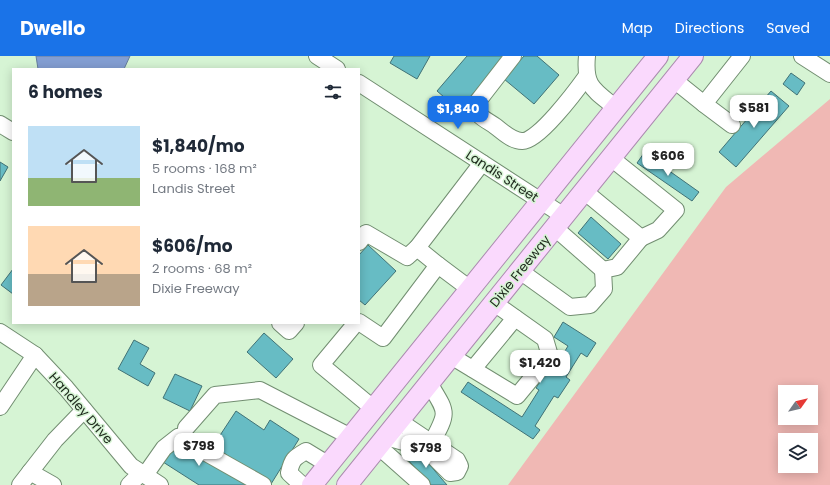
<!DOCTYPE html>
<html lang="en">
<head>
<meta charset="utf-8">
<style>
  :root { --surface:#fff; --page:#f6f6f7; --text:#1f2937; --muted:#747a83; --accent:#1a73e8 }
  body { margin:0; font-family:Poppins,sans-serif; background:var(--page); color:var(--text); height:100vh; display:flex; flex-direction:column; font-size:15px; white-space:nowrap }
  * { box-sizing:border-box; margin:0 }
  p { font-size:13px; color:var(--muted) }
  .icon { flex:none; width:22px; height:22px; fill:none; stroke:currentColor; stroke-width:2; stroke-linecap:round; stroke-linejoin:round }
  .map { position:relative; flex:1; overflow:hidden }
  .sheet { position:absolute; left:12px; top:12px; width:348px; height:256px; display:flex; flex-direction:column; background:var(--surface); border-radius:0px; box-shadow:0 2px 10px #0003 }
  .sheet>* { flex:none }
  .needle { width:26px; rotate:56deg }
  .fabs { position:absolute; left:778px; top:329px; display:grid; gap:8px }
  .fabs a { display:grid; place-items:center; width:40px; height:40px; border-radius:0px; background:var(--surface); box-shadow:0 2px 10px #0003; font-size:20px }
  .price { position:absolute; translate:-50% -34px; padding:0 9px; border-radius:8px; background:#fff; color:#222; font-size:13px; line-height:26px; filter:drop-shadow(0 1px 2px #0008) }
  .price::after { content:''; position:absolute; left:50%; top:24px; width:12px; height:9px; margin-left:-6px; background:inherit; clip-path:polygon(0 0,100% 0,50% 100%) }
  .price.current { background:var(--accent); color:#fff }
  ul { padding:0; list-style:none }
  li { display:flex; align-items:center; gap:12px; height:100px; padding:0 16px }
  li span { display:grid; place-items:center; flex:none; width:112px; height:80px; border-radius:0px; color:#555 }
  li>.icon { margin-inline-start:auto }
  span .icon { width:48px; height:48px; fill:#fffc; stroke-width:1 }
  li b { font-size:17px }
  h2 { display:flex; justify-content:space-between; align-items:center; height:48px; padding:0 16px; font-size:17px }
  header { display:flex; align-items:center; gap:24px; box-sizing:border-box; height:56px; padding:0 20px; background:var(--accent); color:#fff }
  header strong { font-size:19px }
  nav { display:flex; gap:22px; margin-inline-start:auto; font-size:14px }
  .map>svg:first-child { display:block }
  .green { fill:#f0b8b4; fill-rule:evenodd }
  .water { fill:#839ed2; stroke:#657c9c }
  .building { fill:#67bcc4; stroke:#417276 }
  .lines { fill:none; stroke-linecap:round; stroke-linejoin:round }
  .minor-casing { stroke:#728e71; stroke-width:18 }
  .major-casing { stroke:#ab8baf; stroke-width:22 }
  .minor { stroke:#fff; stroke-width:16 }
  .major { stroke:#fad9fd; stroke-width:20 }
  .labels { text-anchor:middle; dominant-baseline:central; stroke-width:3; stroke-linejoin:round; paint-order:stroke }
  .street-label { font-size:13px; fill:#202b1f; stroke:#d6f4d4 }
</style>
</head>
<body>
<header>
<strong>Dwello</strong>
<nav><a>Map</a><a>Directions</a><a>Saved</a></nav>
</header>
<div class="map">
<svg width="830" height="429" viewBox="0 0 830 429">
  <rect width="100%" height="100%" fill="#d6f4d4"/>
  <!-- green -->
  <path class="green" d="M 830,43 L 830,429 L 508,429 L 726,131 ZM 785,336 L 811,336 L 811,362 L 785,362 ZM 785,384 L 811,384 L 811,410 L 785,410 Z"/>
  <!-- water -->
  <path class="water" d="M 36,0 L 130,0 L 124,13 L 38,13 Z"/>
  <!-- building -->
  <g class="building">
    <path d="M 394,0 L 430,0 L 417,23 L 390,7 Z"/>
    <path d="M 467,0 L 505,0 L 459,54 L 437,35 Z"/>
    <path d="M 524,0 L 537,0 L 559,19 L 534,48 L 504,23 Z"/>
    <path d="M 791,17 L 805,27 L 797,39 L 783,28 Z"/>
    <path d="M 771,35 L 789,50 L 736,111 L 719,96 Z"/>
    <path d="M 644,97 L 699,136 L 692,145 L 637,107 Z"/>
    <path d="M 0,106 L 8,111 L 0,125 Z"/>
    <path d="M 591,161 L 621,188 L 608,203 L 578,177 Z"/>
    <path d="M 368,189 L 396,215 L 365,249 L 359,244 L 359,199 Z"/>
    <path d="M 13,213 L 13,238 L 1,229 Z"/>
    <path d="M 563,266 L 596,287 L 587,301 L 581,297 L 566,321 L 570,324 L 558,342 L 554,340 L 535,370 L 540,374 L 533,383 L 461,336 L 468,326 L 522,361 L 539,334 L 536,332 L 550,310 L 554,313 L 568,290 L 554,281 Z"/>
    <path d="M 264,277 L 293,303 L 276,322 L 247,296 Z"/>
    <path d="M 134,284 L 149,292 L 140,308 L 155,317 L 148,330 L 118,313 Z"/>
    <path d="M 175,318 L 202,330 L 190,355 L 163,342 Z"/>
    <path d="M 236,355 L 264,374 L 270,364 L 299,383 L 271,428 L 213,390 Z"/>
    <path d="M 178,383 L 250,429 L 199,429 L 163,406 Z"/>
    <path d="M 417,394 L 447,429 L 431,429 L 407,403 Z"/>
  </g>
  <g class="lines">
    <defs>
      <g id="minor">
        <path d="M 317,0 L 337,13"/>
        <path d="M 513,0 L 475,49 C 475,60 487,64 495,70 C 503,76 512,85 522,85 C 537,87 576,35 586,21"/>
        <path d="M 587,0 C 584,31 594,34 616,52"/>
        <path d="M 802,0 L 830,18"/>
        <path d="M 674,24 L 704,48 L 742,0"/>
        <path d="M 359,27 L 564,160"/>
        <path d="M 704,48 L 732,69"/>
        <path d="M 0,68 L 13,76"/>
        <path d="M 584,135 L 641,182 L 658,174 L 676,154 L 611,102"/>
        <path d="M 555,172 L 603,214"/>
        <path d="M 359,186 L 366,177 L 407,201 L 417,192"/>
        <path d="M 438,209 L 417,192 L 482,107"/>
        <path d="M 520,215 L 570,251 L 590,249 L 604,233 L 603,214 L 617,211 L 641,182"/>
        <path d="M 359,266 L 383,282 L 438,209 L 470,233"/>
        <path d="M 280,267 L 289,275 L 296,267"/>
        <path d="M 356,267 L 321,309 L 374,353"/>
        <path d="M 0,276 L 35,299 L 66,332 L 131,410 L 160,429"/>
        <path d="M 451,300 L 517,340 L 550,300 L 545,283 L 494,247"/>
        <path d="M 473,313 L 515,262"/>
        <path d="M 429,327 C 447,357 449,355 432,386"/>
        <path d="M 0,351 L 35,299"/>
        <path d="M 186,372 L 215,339 L 260,334 L 351,381"/>
        <path d="M 386,381 L 425,392 L 450,417 L 457,416 L 460,410 L 457,404 L 399,365"/>
        <path d="M 378,390 L 422,429"/>
        <path d="M 30,416 L 53,429"/>
        <path d="M 145,419 L 164,392 L 178,381 L 263,429"/>
        <path d="M 20,429 L 55,384 L 84,354"/>
        <path d="M 129,429 L 141,417"/>
        <path d="M 302,429 L 289,417 C 292,403 294,402 306,395 L 329,409"/>
      </g>
      <g id="major">
        <path d="M 312,429 L 658,0"/>
        <path d="M 347,429 L 693,0"/>
      </g>
    </defs>
    <!-- minor casing -->
    <use href="#minor" class="minor-casing"/>
    <!-- major casing -->
    <use href="#major" class="major-casing"/>
    <!-- minor -->
    <use href="#minor" class="minor"/>
    <!-- major -->
    <use href="#major" class="major"/>
  </g>
  <g class="labels">
    <!-- street labels -->
    <g class="street-label">
      <text transform="translate(502 120) rotate(33)">Landis Street</text>
      <text transform="translate(520 215) rotate(-51)">Dixie Freeway</text>
      <text transform="translate(81 352) rotate(49)">Handley Drive</text>
    </g>
  </g>
</svg>
<div class="fabs">
<a><svg class="needle" viewBox="-14 -14 28 28"><path d="M0-13l5 13h-10z" fill="#e53935"/><path d="M0 13l5-13h-10z" fill="#747a83"/></svg></a>
<a><svg class="icon" aria-label="layers" viewBox="0 0 24 24"><path d="M12 4l9 5-9 5-9-5zM3 14l9 5 9-5"/></svg></a>
</div>
<b class="price" style="left:754px;top:73px">$581</b>
<b class="price current" style="left:458px;top:74px">$1,840</b>
<b class="price" style="left:668px;top:121px">$606</b>
<b class="price" style="left:540px;top:328px">$1,420</b>
<b class="price" style="left:199px;top:411px">$798</b>
<b class="price" style="left:426px;top:413px">$798</b>
<section class="sheet">
<h2>6 homes<svg class="icon" aria-label="filters" viewBox="0 0 24 24"><path d="M4 7h16M4 17h16"/><circle cx="9" cy="7" r="2"/><circle cx="15" cy="17" r="2"/></svg></h2>
<ul>
<li><span style="background:linear-gradient(#bfe0f5 65%,#8fb573 0)"><svg class="icon" aria-label="home" viewBox="0 0 24 24"><path d="M3 11l9-7 9 7M6 9v11h12V9"/></svg></span><div><b>$1,840/mo</b><p>5 rooms · 168 m²</p><p>Landis Street</p></div></li>
<li><span style="background:linear-gradient(#ffd9b3 60%,#b9a48a 0)"><svg class="icon" aria-label="home" viewBox="0 0 24 24"><path d="M3 11l9-7 9 7M6 9v11h12V9"/></svg></span><div><b>$606/mo</b><p>2 rooms · 68 m²</p><p>Dixie Freeway</p></div></li>
</ul>
</section>
</div>
</body>
</html>
